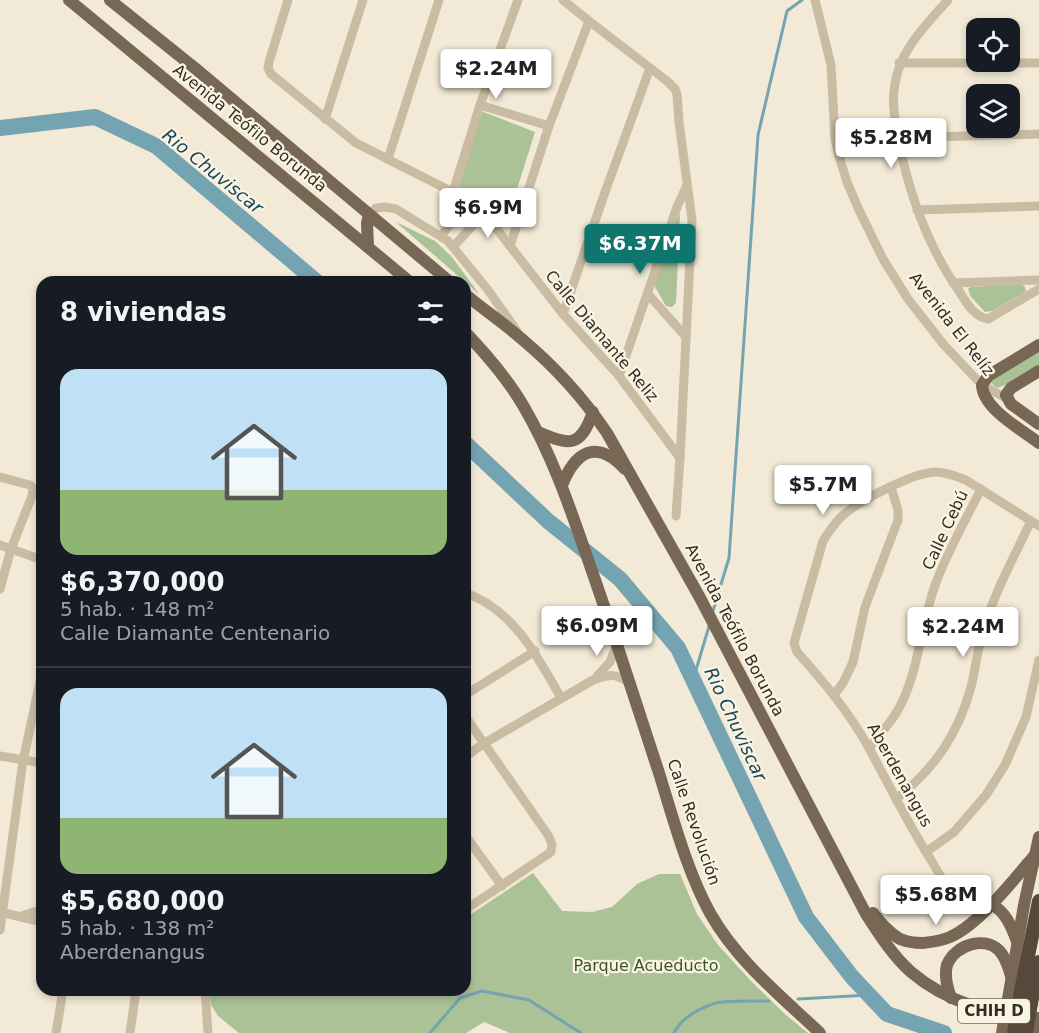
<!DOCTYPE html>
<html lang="es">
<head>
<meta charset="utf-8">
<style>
  :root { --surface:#171b24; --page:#20242c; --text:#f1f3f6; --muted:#9ea1a6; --line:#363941; --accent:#0f766e }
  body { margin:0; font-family:"DejaVu Sans",sans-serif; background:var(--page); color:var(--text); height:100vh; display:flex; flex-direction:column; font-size:22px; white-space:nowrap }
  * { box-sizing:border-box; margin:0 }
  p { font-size:20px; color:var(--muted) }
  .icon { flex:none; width:33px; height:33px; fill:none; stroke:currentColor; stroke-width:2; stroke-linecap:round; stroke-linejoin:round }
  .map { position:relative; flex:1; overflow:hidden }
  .drawer { position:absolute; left:36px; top:276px; width:435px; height:720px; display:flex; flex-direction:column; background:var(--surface); border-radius:18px; box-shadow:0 3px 9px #0003 }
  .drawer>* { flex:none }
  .controls { position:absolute; left:966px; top:18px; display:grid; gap:12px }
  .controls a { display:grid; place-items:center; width:54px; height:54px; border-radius:12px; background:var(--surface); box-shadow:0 3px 9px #0003; font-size:30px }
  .price { position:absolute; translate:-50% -51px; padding:0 14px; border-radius:6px; background:#fff; color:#222; font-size:20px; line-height:39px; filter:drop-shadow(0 2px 3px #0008) }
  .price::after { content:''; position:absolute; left:50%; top:36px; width:18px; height:14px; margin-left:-9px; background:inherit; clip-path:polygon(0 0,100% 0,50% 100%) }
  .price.selected { background:var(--accent); color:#fff }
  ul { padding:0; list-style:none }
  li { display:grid; align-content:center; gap:12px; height:318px; padding:0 24px }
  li+li { border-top:2px solid var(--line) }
  li span { display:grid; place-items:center; height:186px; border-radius:18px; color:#555 }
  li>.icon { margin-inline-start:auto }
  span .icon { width:108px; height:108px; fill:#fffc; stroke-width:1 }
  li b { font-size:26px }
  h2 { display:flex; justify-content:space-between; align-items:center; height:72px; padding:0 24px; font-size:26px }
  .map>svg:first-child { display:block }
  .green { fill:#abc296 }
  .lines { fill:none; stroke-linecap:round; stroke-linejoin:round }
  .stream { stroke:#74a3b1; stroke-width:3 }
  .river { stroke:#74a3b1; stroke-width:16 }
  .minor { stroke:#cabca2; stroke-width:9 }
  .major { stroke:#786755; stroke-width:12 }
  .highway { stroke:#56493b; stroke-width:14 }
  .major-bridge { stroke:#786755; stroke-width:12 }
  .highway-bridge { stroke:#56493b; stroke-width:14 }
  .labels { text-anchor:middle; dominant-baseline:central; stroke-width:4.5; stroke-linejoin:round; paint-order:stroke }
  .shield { fill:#faf4e3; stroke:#70695e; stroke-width:1.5 }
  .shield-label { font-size:15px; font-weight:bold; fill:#352d25 }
  .street-label { font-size:16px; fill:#352d25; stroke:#faf4e3 }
  .park-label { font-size:16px; fill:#3b5427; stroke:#faf4e3 }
  .water-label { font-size:18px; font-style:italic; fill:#184858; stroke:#faf4e3 }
</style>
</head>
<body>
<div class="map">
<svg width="1039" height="1033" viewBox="0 0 1039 1033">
  <rect width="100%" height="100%" fill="#f2ead6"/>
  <!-- green -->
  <g class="green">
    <path d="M 481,111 L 535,132 L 507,221 L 500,221 L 484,200 L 457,186 Z"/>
    <path d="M 675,215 L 680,215 L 676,303 L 672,307 L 666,306 L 655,287 L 654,282 Z"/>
    <path d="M 396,222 L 435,241 L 452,257 L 479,294 Z"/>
    <path d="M 1021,284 L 1025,287 L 1026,291 L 1022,294 L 992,311 L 985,312 L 971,297 L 968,289 L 971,287 Z"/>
    <path d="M 1039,349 L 1039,365 L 1003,386 L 997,388 L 991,383 L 990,378 Z"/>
    <path d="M 533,873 L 562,911 L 592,912 L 612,907 L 637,884 L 659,874 L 680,874 L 697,914 L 718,945 L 751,981 L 786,1015 L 808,1033 L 510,1033 L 484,1022 L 466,1033 L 239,1033 L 218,1016 L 211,1005 L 209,990 L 465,990 L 465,918 Z"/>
  </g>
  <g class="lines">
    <!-- stream -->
    <g class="stream">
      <path d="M 712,614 L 729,558 L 758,135 L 787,11 L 802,0"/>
      <path d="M 693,680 L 710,623"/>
      <path d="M 798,999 L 869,995"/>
      <path d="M 430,1033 L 460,998 L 482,991 L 529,1000 L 581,1033"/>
      <path d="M 674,1033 C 682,1017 700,1008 716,1003 C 728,1000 755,1001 769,1001"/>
    </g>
    <!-- river -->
    <g class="river">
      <path d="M 0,128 L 95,117 L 156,146 L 317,282"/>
      <path d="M 465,443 L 548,521 L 620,579 L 678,648 L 806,917 L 852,977 L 887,1014 L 944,1033"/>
    </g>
    <!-- minor -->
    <g class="minor">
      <path d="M 288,0 L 269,62 L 268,68 L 271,74 L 356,143 L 478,205 L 563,314 L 619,376 L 680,458"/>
      <path d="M 563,0 L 589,21 L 667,81 L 675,89 L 677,94 L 679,122 L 692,220 L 680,458 L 676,516"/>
      <path d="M 815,0 L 831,65 L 835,139 L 839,156 L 847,182 L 858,208 L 883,259 L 908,299 L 944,345 L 982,385 L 1006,398"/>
      <path d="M 948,0 C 926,25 900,50 895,84 C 891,104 896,124 899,143 C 910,196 928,247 959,291 C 966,302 974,317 988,319 L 1039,289"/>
      <path d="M 899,63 L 1039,63"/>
      <path d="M 480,105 L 549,126"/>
      <path d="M 325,119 L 363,0"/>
      <path d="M 898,138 L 1039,134"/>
      <path d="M 388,159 L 439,0"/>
      <path d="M 453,192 L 480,105 L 518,0"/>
      <path d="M 917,210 L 1039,206"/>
      <path d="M 369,215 L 376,208 L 385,207 L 396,209 L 448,241 L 488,290 L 517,331"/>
      <path d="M 441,236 L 469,200"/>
      <path d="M 510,246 L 549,126 L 589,21"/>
      <path d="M 453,247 L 484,213"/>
      <path d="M 953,283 L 1039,280"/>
      <path d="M 648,294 L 686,337"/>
      <path d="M 563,314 L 604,195 L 650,68"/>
      <path d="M 619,376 L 677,207 L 687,185"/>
      <path d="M 0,477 L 30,485 L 33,488 L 32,496 L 11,549 L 0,589"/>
      <path d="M 0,545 L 42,560"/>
      <path d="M 465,593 C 512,608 538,657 561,698"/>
      <path d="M 597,676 L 610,662 L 617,644"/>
      <path d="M 465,695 L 535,651"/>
      <path d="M 834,695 L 843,683 L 853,662 L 865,607 L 898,520 L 898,510 L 891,487"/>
      <path d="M 465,716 L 548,835 L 552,844 L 551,852 L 465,910"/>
      <path d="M 869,748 C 877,737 887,727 895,715 C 920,675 920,623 937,580 C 949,549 966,519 981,489"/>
      <path d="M 0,756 L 42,763"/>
      <path d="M 465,757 L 483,744 L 593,680 C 610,674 615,673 630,683"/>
      <path d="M 896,799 C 934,769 958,735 971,687 C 975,671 977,654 981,638 C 992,597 1013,559 1031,521"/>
      <path d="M 465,835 L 502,886"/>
      <path d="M 926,852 L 954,832 L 986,795 L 1005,765 L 1026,717 L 1039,660"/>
      <path d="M 991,904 C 979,901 963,898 952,890 C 943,883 937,870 931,860 C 908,824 889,785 869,748 C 849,712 824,682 797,652 L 794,643 L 823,541 C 828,533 833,525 840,518 C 856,502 912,473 935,472 C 945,472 956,476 966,480 L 1039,526"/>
      <path d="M 0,912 L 42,922"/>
      <path d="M 22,916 L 42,909"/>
      <path d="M 0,930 L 23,761 L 42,672"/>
      <path d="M 205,990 L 208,1033"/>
      <path d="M 56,1033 L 63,990"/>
      <path d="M 130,1033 L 136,990"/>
    </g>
    <!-- major -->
    <g class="major">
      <path d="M 69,0 L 410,282"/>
      <path d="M 110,0 L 196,69 L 450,282"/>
      <path d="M 368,247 L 367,223 L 369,215"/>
      <path d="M 465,294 C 484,310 505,324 523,340 C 555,367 584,399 607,433 L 699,596 L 866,914 C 879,934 893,956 911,972 C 945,1001 994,1017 1039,1018"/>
      <path d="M 465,332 C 487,355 508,379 524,407 C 555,460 573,517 593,574 C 616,640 637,706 659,773 C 673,818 687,871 710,913 C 737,961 781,996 820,1033"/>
      <path d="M 1039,345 L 988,376 L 982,385 C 983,409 1021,429 1039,443"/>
      <path d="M 1039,371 L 1011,388 L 1006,395 L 1011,404 L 1039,424"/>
      <path d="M 538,432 C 569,445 580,449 593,412"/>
      <path d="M 562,485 C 570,465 585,441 611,457 C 616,460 621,465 625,469"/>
      <path d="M 991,904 C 1006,912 1011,926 1017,941"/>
      <path d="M 873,913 C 881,923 889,933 900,939 C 907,942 916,943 923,943 C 932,942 942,941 950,937 C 979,924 1013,881 1034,856"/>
      <path d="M 951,998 C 947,987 944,976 947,965 C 955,944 988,934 1002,954 C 1006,960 1009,969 1011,976"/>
      <path d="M 1008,999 L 1024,905 L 1039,837"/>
      <path d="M 1038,1033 L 1039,1028"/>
    </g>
    <!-- highway -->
    <g class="highway">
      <path d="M 1019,1001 L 1039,901"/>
      <path d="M 1031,1003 L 1039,962"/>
    </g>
    <!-- major-bridge -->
    <path class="major-bridge" d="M 1002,1033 L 1008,999"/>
    <!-- highway-bridge -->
    <g class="highway-bridge">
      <path d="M 1014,1033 L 1019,1001"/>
      <path d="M 1026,1033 L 1031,1003"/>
    </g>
  </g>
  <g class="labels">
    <!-- shield labels -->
    <rect class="shield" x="958" y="999" width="72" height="24" rx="4.5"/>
    <g class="shield-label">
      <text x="994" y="1011">CHIH D</text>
    </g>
    <!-- street labels -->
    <g class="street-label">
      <text transform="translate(250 128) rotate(39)">Avenida Teófilo Borunda</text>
      <text transform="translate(952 324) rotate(52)">Avenida El Relíz</text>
      <text transform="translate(602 336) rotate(50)">Calle Diamante Reliz</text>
      <text transform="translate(945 530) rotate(-65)">Calle Cebú</text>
      <text transform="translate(735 630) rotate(62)">Avenida Teófilo Borunda</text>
      <text transform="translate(900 775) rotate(61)">Aberdenangus</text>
      <text transform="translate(694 822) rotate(71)">Calle Revolución</text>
    </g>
    <!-- park labels -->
    <g class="park-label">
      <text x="646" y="965">Parque Acueducto</text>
    </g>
    <!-- water labels -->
    <g class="water-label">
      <text transform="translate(213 171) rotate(39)">Rio Chuviscar</text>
      <text transform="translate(736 724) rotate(65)">Rio Chuviscar</text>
    </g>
  </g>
</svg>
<div class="controls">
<a><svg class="icon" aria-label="locate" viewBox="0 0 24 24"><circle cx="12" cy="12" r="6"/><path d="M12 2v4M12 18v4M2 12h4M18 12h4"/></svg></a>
<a><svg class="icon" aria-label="layers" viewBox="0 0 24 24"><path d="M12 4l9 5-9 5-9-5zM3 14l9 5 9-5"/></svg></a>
</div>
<b class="price" style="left:496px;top:100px">$2.24M</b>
<b class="price" style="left:891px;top:169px">$5.28M</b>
<b class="price" style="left:488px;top:239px">$6.9M</b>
<b class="price selected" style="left:640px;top:275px">$6.37M</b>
<b class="price" style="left:823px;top:516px">$5.7M</b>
<b class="price" style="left:597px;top:657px">$6.09M</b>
<b class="price" style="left:963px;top:658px">$2.24M</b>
<b class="price" style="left:936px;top:926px">$5.68M</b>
<section class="drawer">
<h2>8 viviendas<svg class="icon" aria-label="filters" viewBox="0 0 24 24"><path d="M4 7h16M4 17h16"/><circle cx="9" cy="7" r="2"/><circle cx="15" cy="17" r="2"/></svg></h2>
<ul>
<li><span style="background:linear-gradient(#bfe0f5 65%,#8fb573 0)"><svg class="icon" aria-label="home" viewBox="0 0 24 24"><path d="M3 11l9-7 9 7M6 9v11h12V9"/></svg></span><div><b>$6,370,000</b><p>5 hab. · 148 m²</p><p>Calle Diamante Centenario</p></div></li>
<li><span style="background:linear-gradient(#bfe0f5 70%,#8fb573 0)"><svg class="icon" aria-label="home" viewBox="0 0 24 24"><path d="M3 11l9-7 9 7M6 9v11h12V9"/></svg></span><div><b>$5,680,000</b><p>5 hab. · 138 m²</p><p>Aberdenangus</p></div></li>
</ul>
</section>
</div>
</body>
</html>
